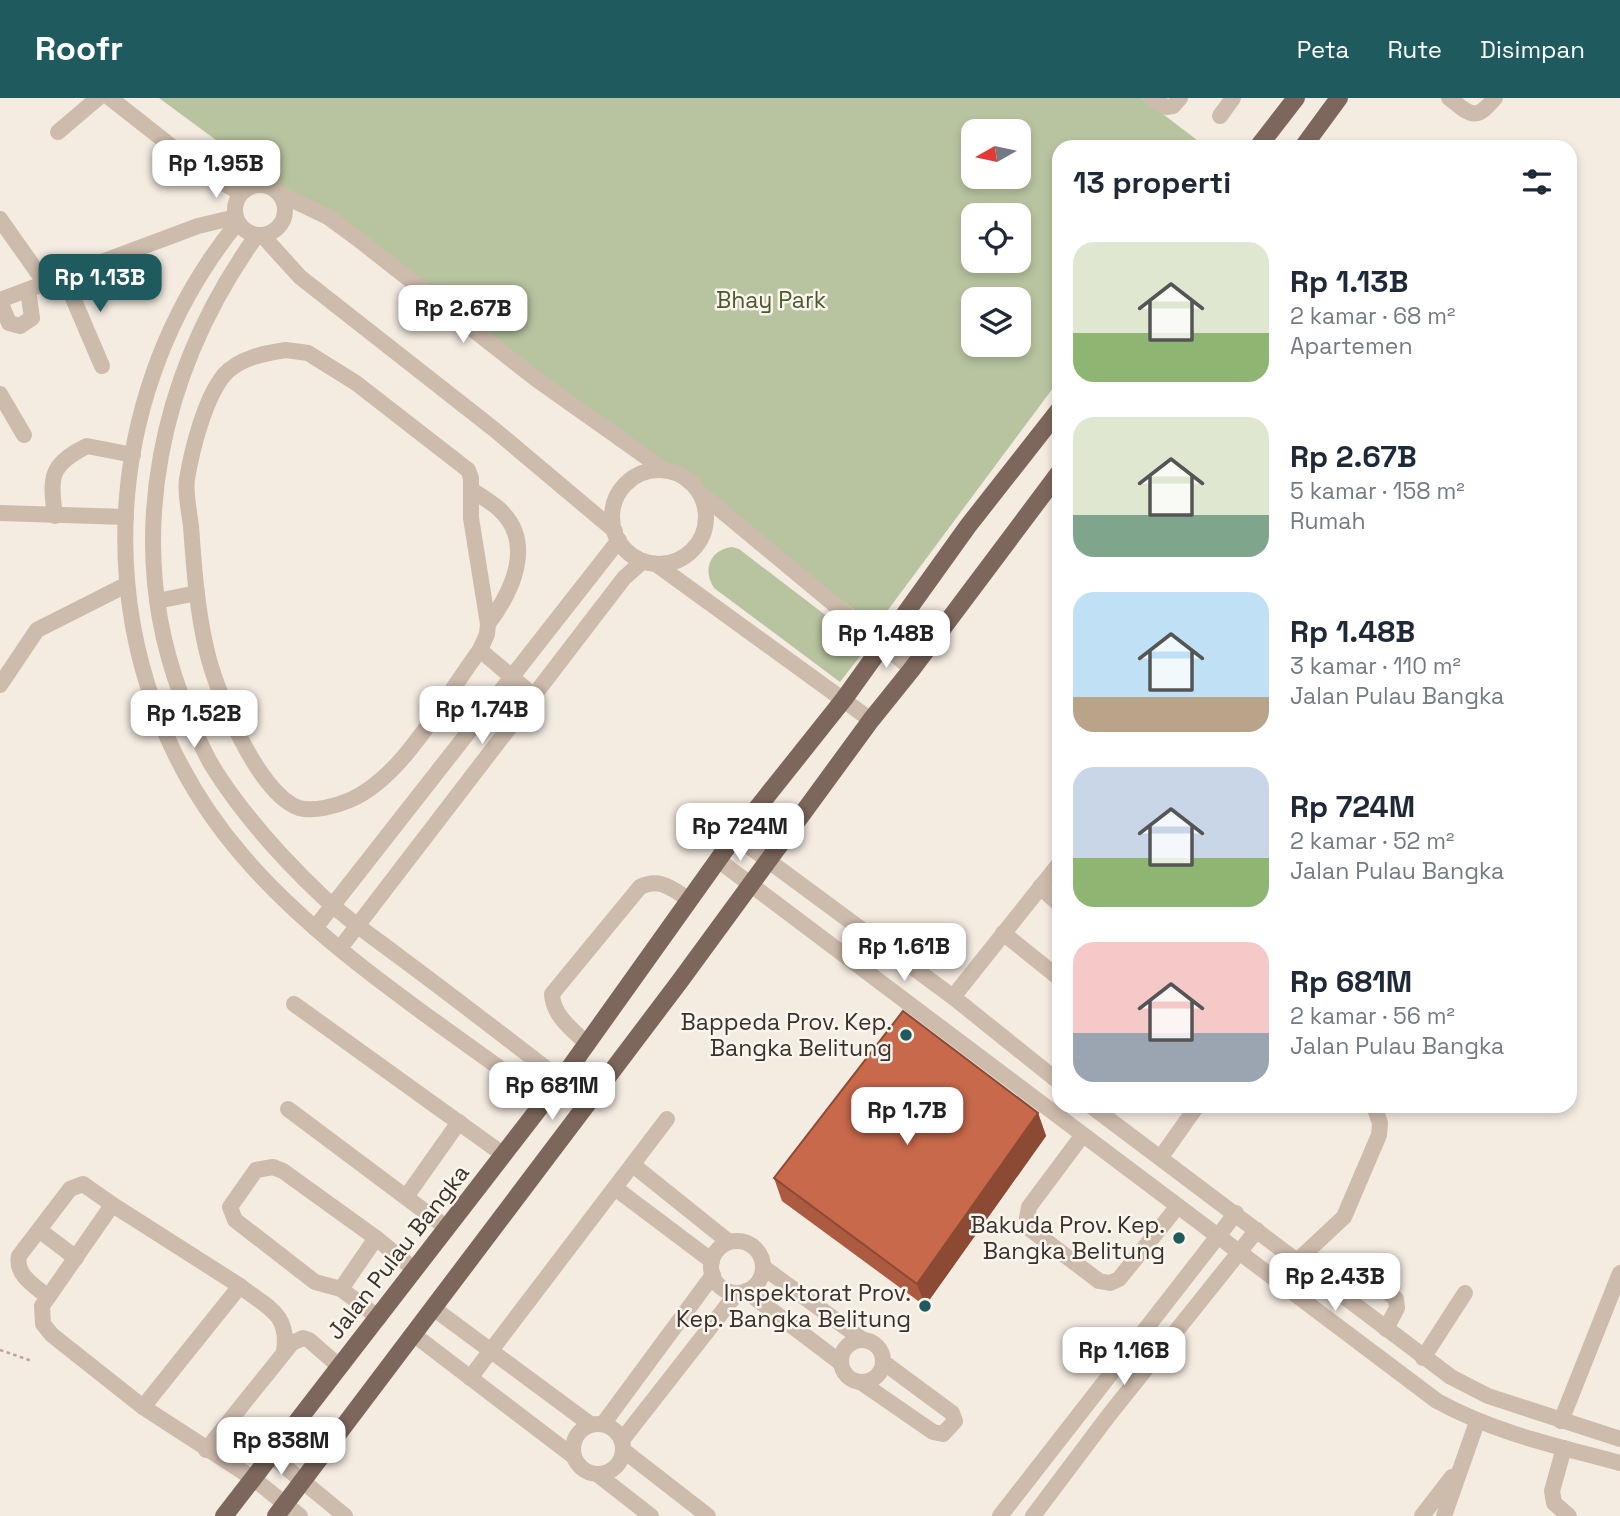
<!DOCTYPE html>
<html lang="id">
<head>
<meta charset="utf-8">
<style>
  :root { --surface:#fff; --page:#f2f2f3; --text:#1f2937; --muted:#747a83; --accent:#1f5a5e }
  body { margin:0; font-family:"Space Grotesk",sans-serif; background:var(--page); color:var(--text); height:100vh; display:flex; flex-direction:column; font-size:26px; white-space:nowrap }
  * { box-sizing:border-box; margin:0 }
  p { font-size:23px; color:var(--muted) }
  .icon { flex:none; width:38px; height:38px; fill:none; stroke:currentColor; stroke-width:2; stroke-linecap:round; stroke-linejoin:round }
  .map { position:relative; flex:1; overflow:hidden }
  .sheet { position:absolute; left:1052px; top:42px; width:525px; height:973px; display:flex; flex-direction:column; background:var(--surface); border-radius:21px; box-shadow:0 4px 10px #0003 }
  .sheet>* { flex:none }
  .needle { width:46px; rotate:261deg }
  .controls { position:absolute; left:961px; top:21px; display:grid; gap:14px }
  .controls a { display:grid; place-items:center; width:70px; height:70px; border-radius:14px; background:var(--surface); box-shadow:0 4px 10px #0003; font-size:35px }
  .price { position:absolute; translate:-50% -60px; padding:0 16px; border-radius:14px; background:#fff; color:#222; font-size:23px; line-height:46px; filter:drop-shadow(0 2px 4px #0008) }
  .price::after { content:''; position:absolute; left:50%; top:42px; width:21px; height:16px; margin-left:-10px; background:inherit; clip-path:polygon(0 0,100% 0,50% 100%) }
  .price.current { background:var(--accent); color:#fff }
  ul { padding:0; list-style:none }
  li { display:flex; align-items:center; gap:21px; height:175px; padding:0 21px }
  li span { display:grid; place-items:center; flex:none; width:196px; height:140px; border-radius:21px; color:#555 }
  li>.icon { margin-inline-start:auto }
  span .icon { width:84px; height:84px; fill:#fffc; stroke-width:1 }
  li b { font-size:30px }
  h2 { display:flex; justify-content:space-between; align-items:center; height:84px; padding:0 21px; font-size:30px }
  header { display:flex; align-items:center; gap:42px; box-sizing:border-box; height:98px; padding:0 35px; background:var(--accent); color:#fff }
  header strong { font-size:33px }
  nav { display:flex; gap:38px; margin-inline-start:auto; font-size:24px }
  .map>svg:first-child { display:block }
  .green { fill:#b8c4a0; fill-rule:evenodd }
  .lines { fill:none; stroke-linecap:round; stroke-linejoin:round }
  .path { stroke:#b9a596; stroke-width:2.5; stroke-dasharray:3.5 3.5; stroke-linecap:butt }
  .minor { stroke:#cdbbac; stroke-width:16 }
  .major { stroke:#7d675c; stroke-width:18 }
  .wall { fill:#ac5a40 }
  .shaded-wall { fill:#8c4a34 }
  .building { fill:#c8694b; stroke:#8c4a34; stroke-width:2 }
  .poi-dot { fill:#1f5a5e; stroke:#fbf5ee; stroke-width:2.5 }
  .labels { text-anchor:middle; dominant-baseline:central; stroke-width:5; stroke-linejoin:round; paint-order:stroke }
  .park-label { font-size:23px; fill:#4a5a2e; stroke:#fbf5ee }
  .poi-label { font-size:23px; fill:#3b302b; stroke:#fbf5ee; text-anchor:end }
  .street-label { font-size:23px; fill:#3b302b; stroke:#fbf5ee }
</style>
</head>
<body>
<header>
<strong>Roofr</strong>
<nav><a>Peta</a><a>Rute</a><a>Disimpan</a></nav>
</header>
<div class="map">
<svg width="1620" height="1418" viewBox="0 0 1620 1418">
  <rect width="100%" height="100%" fill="#f4ebe1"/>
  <!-- green -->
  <g class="green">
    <path d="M 159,0 L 1142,0 L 1206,49 L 1059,49 L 1059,282 L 876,528 ZM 973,33 L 1018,33 L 1018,79 L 973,79 ZM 973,117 L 1018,117 L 1018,163 L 973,163 ZM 973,201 L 1018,201 L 1018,247 L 973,247 Z"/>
    <path d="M 732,449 L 739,451 L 867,549 L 840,584 L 714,490 C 702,471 710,452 732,449 Z"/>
  </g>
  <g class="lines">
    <!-- path -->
    <path class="path" d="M 0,1252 L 32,1263"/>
    <!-- minor -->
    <g class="minor">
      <path d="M 110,0 L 208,77 L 241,95"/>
      <path d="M 1151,0 L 1166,9 L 1173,8 L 1180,0"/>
      <path d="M 1449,0 C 1471,17 1475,24 1495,0"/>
      <path d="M 1220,18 L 1233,0"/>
      <path d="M 58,34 L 98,0"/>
      <circle cx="260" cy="112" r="25"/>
      <path d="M 280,96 L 328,119 L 358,141 L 536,281 L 663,371"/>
      <path d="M 0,121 L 45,185"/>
      <path d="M 238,124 C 88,308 86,576 242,757 C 321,850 445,929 544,1002"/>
      <path d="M 257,137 C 161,271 122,439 181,597 C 191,622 201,651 216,674 C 245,719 283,761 322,798 C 346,821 375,840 401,860 C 455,900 508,941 561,982"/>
      <path d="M 262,137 L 300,179 L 495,332 L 615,433"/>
      <path d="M 64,179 L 102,268"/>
      <path d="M 0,202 L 198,128 L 236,119"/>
      <path d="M 0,203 L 9,225 L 20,228 L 32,220 L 28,192"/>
      <path d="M 286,252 L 308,255 L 356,285 L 468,372 L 471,380 L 471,420 L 488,526 L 487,536 L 480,552 C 445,598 404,679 350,702 C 336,708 314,714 299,710 C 258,696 216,593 207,554 C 197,513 194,470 191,428 C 189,413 185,395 187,381 C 192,351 205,300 224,277 C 239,260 265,255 286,252 Z"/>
      <path d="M 0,296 L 24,337"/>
      <circle cx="659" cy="419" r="47"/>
      <path d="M 472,392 C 481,398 491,404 499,411 C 536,445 512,494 488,526"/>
      <path d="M 700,395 L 912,571"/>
      <path d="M 0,415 L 126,419"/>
      <path d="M 55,418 C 50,379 49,367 87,348 L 133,357"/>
      <path d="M 656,466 L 871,622"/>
      <path d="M 157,503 L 197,495"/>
      <path d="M 480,552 L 534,598"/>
      <path d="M 0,587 L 37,532 L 126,487"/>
      <path d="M 735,738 L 953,899 L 1059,984"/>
      <path d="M 718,762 L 1437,1303 C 1498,1336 1554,1347 1620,1365"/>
      <path d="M 1040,789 L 1059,806"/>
      <path d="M 315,830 L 619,442"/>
      <path d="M 1003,835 L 1059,880"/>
      <path d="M 341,849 L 624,480 L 643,463"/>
      <path d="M 953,899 L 1059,766"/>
      <path d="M 294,906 L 504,1057"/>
      <path d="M 587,946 C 572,931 553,918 552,896 L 640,789 C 660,779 672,791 690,802"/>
      <path d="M 1091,1008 L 1451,1279 L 1488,1298 L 1620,1341"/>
      <path d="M 288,1011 L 447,1130"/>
      <path d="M 1082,1038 L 1029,1109 L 1027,1120 L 1030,1131 L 1099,1183 L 1110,1185 L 1119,1181 L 1178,1108"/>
      <path d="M 1161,1059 L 1197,1008"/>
      <path d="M 633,1067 L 729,1144"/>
      <path d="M 615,1090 L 712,1163"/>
      <path d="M 406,1099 L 459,1024"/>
      <path d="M 39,1132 L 76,1160"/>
      <circle cx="737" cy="1169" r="26"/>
      <path d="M 1297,1163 L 1344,1119 L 1379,1037 L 1380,1025 L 1374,1008"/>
      <path d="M 763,1169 L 863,1242"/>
      <path d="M 1330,1187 L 1343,1170 L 1352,1166 L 1396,1201 L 1397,1210 L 1386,1231"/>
      <path d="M 341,1191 L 315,1184 L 235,1122 L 230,1109 L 256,1072 L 273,1069 L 283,1073 L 376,1140"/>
      <path d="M 746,1193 L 841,1265"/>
      <path d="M 48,1199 C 35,1188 15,1177 19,1158 L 70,1091 L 83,1086 L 113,1107"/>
      <path d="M 433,1210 L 590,1326"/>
      <path d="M 379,1220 L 341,1191 L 376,1140 L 415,1172"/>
      <path d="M 413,1236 L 573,1358"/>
      <circle cx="862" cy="1263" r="21"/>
      <path d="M 284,1253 C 290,1215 266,1209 240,1188 L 143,1309 L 254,1381 L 300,1418"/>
      <path d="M 1423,1260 L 1465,1195"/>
      <path d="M 470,1280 L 667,1021"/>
      <path d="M 862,1285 L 933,1334 L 943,1336 L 955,1323 L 952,1315 L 883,1264"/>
      <path d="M 143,1309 L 52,1237 L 43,1226 L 42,1208 L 108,1113 L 113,1107 L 240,1188"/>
      <path d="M 1561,1323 L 1620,1175"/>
      <circle cx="598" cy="1351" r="25"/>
      <path d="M 603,1326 L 713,1177"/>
      <path d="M 622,1342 L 737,1195"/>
      <path d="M 1564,1350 L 1552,1393 L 1554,1405 L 1569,1418"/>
      <path d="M 206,1352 L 292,1245 L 303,1240 L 309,1242 L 340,1269"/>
      <path d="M 623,1352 L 708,1418"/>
      <path d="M 272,1358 L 345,1418"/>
      <path d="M 597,1376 L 651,1418"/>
      <path d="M 1000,1418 L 1236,1115"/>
      <path d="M 1033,1418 L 1109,1317 L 1257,1132"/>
      <path d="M 1422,1418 L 1452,1379"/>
      <path d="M 1444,1418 L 1477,1324"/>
    </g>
    <!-- major -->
    <g class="major">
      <path d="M 1258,49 L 1296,0"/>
      <path d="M 1303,49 L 1339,0"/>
      <path d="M 224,1418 L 561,982 L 735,738 L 844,601 L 968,428 L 1059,312"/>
      <path d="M 276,1418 L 680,883 L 871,622 L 912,571 L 1059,375"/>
    </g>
  </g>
  <!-- wall -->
  <path class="wall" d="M 1038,1015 L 1046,1038 L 925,1208 L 782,1103 L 774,1080 Z"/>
  <!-- shaded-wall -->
  <path class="shaded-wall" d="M 1038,1015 L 1046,1038 L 925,1208 L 917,1186 Z"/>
  <!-- building -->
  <path class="building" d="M 903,913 L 1038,1015 L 917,1186 L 774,1080 Z"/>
  <!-- markers -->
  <g class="poi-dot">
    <circle cx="906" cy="937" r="7"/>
    <circle cx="1179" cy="1140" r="7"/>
    <circle cx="925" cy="1208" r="7"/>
  </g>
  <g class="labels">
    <!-- park labels -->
    <g class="park-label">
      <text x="771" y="202">Bhay Park</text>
    </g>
    <!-- poi labels -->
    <g class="poi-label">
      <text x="892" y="924">Bappeda Prov. Kep.<tspan x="892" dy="26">Bangka Belitung</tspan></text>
      <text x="1165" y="1127">Bakuda Prov. Kep.<tspan x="1165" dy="26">Bangka Belitung</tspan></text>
      <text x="911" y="1195">Inspektorat Prov.<tspan x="911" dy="26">Kep. Bangka Belitung</tspan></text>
    </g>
    <!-- street labels -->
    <g class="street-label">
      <text transform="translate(398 1154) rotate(-52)">Jalan Pulau Bangka</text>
    </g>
  </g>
</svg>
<div class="controls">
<a><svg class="needle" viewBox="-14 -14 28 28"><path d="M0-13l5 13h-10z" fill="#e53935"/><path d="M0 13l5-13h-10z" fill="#747a83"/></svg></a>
<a><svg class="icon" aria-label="locate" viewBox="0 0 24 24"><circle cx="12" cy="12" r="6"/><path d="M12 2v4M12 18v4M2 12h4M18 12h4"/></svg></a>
<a><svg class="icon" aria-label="layers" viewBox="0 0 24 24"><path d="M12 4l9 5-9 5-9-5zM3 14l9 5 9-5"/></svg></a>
</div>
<b class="price" style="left:216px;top:102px">Rp 1.95B</b>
<b class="price current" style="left:100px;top:216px">Rp 1.13B</b>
<b class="price" style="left:463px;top:247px">Rp 2.67B</b>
<b class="price" style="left:886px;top:572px">Rp 1.48B</b>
<b class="price" style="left:482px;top:648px">Rp 1.74B</b>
<b class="price" style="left:194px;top:652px">Rp 1.52B</b>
<b class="price" style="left:740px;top:765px">Rp 724M</b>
<b class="price" style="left:904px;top:885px">Rp 1.61B</b>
<b class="price" style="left:552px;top:1024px">Rp 681M</b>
<b class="price" style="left:907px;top:1049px">Rp 1.7B</b>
<b class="price" style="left:1335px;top:1215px">Rp 2.43B</b>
<b class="price" style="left:1124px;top:1289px">Rp 1.16B</b>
<b class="price" style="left:281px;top:1379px">Rp 838M</b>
<section class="sheet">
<h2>13 properti<svg class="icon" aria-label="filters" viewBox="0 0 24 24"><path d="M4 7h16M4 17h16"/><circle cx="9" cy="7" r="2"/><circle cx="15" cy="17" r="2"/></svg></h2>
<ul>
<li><span style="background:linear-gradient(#dfe7d0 65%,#8fb573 0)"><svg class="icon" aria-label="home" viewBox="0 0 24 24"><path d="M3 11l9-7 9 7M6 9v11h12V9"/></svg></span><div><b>Rp 1.13B</b><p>2 kamar · 68 m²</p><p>Apartemen</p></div></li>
<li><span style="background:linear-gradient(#dfe7d0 70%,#7fa58c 0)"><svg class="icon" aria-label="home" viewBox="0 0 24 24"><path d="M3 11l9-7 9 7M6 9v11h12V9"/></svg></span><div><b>Rp 2.67B</b><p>5 kamar · 158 m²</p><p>Rumah</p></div></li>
<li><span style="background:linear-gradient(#bfe0f5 75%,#b9a48a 0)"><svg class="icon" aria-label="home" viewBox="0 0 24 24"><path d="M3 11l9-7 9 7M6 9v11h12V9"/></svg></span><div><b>Rp 1.48B</b><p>3 kamar · 110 m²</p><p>Jalan Pulau Bangka</p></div></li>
<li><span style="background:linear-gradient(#c9d6e8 65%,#8fb573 0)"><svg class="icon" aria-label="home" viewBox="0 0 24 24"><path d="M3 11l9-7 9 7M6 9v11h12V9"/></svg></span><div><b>Rp 724M</b><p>2 kamar · 52 m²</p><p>Jalan Pulau Bangka</p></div></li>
<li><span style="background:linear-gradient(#f6c9c9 65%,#9aa5b1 0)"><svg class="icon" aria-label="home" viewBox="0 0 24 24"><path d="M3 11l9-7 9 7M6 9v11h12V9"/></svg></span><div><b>Rp 681M</b><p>2 kamar · 56 m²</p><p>Jalan Pulau Bangka</p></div></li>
</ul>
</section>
</div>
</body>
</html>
